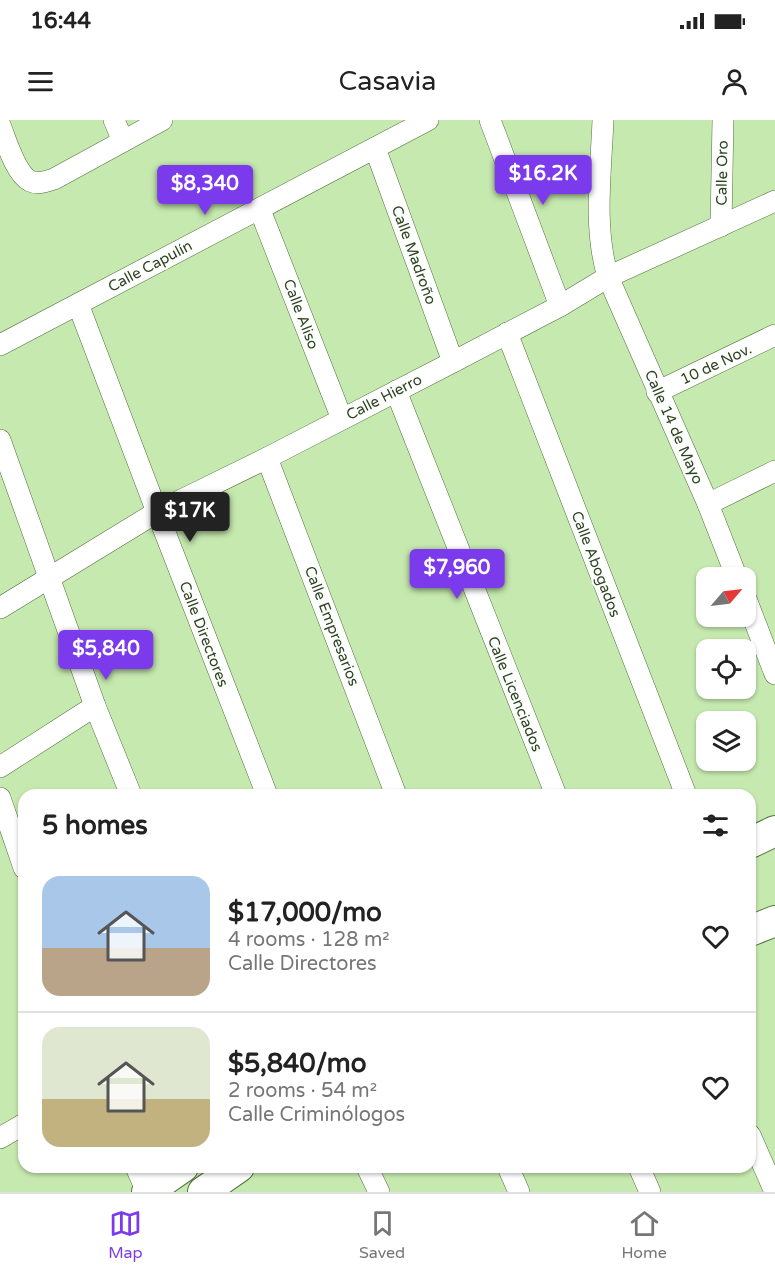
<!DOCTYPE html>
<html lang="en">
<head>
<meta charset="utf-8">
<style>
  :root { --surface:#fff; --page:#f6f6f6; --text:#222; --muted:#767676; --line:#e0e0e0; --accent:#7c3aed }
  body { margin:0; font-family:"Varela Round",sans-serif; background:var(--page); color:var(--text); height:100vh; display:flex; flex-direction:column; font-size:22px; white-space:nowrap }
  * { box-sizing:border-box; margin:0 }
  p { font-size:20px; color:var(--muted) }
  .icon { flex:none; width:33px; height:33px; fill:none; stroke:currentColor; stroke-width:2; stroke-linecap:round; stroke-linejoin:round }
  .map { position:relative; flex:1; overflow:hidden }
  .drawer { position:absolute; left:18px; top:669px; width:738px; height:384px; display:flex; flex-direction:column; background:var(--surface); border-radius:18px; box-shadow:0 2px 4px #0004 }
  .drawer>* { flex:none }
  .needle { width:39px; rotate:62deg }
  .fabs { position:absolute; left:696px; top:447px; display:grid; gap:12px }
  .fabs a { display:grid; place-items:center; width:60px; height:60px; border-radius:12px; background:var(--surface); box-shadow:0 2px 4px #0004; font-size:30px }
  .price { position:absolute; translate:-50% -51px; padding:0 14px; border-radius:6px; background:var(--accent); color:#fff; font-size:20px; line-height:39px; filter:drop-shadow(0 2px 3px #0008) }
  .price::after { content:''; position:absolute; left:50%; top:36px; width:18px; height:14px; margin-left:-9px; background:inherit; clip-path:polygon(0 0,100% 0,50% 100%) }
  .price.active { background:#222; color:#fff }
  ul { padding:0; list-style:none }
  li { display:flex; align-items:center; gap:18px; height:150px; padding:0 24px }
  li+li { border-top:2px solid var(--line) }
  li span { display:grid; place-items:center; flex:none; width:168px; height:120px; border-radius:18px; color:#555 }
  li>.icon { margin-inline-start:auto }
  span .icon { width:72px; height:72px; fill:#fffc; stroke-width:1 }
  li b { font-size:26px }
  h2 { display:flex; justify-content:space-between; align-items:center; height:72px; padding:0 24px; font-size:26px }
  .status { display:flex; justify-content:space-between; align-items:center; height:42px; padding:0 30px; background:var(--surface); direction:ltr }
  .status svg { height:16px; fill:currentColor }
  header { display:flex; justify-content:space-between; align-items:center; height:78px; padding:0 24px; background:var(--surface); font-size:27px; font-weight:600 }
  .tabs { display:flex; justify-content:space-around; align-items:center; height:84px; border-top:2px solid var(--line); background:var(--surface); font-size:16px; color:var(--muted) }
  .tabs a { display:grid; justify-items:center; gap:3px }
  .tabs .active { color:var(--accent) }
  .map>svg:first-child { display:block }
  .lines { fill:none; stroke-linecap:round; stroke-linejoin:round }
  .street-casing { stroke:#52713c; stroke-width:22 }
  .secondary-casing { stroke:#52713c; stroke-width:32 }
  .street { stroke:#fff; stroke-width:21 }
  .secondary { stroke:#fff; stroke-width:30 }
  .labels { text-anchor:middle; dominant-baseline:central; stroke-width:4.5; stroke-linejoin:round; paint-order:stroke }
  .street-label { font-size:15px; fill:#334129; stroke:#fbfff9 }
</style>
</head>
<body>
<div class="status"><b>16:44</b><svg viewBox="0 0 49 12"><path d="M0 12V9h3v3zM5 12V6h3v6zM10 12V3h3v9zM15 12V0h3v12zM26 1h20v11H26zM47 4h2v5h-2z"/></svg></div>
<header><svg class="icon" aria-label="menu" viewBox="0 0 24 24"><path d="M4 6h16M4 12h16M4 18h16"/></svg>Casavia<svg class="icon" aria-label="person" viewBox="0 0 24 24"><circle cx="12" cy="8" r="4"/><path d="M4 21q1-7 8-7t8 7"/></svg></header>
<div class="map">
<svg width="775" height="1072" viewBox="0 0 775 1072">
  <rect width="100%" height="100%" fill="#c6e9af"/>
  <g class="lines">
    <defs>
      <g id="street">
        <path d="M 114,0 L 123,21"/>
        <path d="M 490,0 L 560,186"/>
        <path d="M 603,0 C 601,52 593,107 608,157 L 708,384 L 737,458"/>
        <path d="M 0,5 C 6,20 15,53 30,61 C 38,65 47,61 54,59 L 162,0"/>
        <path d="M 375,28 L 453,242"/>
        <path d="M 260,90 L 342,299"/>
        <path d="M 721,106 L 723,0"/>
        <path d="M 78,184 L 157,392 L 267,675"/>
        <path d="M 507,213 L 686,675"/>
        <path d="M 0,225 L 428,0"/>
        <path d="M 396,271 L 556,675"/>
        <path d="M 657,272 L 775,215"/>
        <path d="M 0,320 L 95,586 L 131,675"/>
        <path d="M 267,338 L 396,675"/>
        <path d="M 708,384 L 775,351"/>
        <path d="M 746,479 L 775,554"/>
        <path d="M 0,488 L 157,392 L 267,338 L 453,242 L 560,186 L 608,157 L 775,81"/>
        <path d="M 0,647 L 95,586"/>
        <path d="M 0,678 L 24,748"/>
        <path d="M 750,1015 L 775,1072"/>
        <path d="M 0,1018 L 24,1004"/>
        <path d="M 136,1047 L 147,1072"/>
        <path d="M 367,1047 L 379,1072"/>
        <path d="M 508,1047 L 519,1072"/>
        <path d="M 639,1047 L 650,1072"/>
      </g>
      <g id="secondary">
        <path d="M 750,723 L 775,711"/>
        <path d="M 750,811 L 775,801"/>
        <path d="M 147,1072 L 183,1047"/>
        <path d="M 203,1072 L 239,1047"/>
      </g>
    </defs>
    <!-- street casing -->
    <use href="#street" class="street-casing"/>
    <!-- secondary casing -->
    <use href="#secondary" class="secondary-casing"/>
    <!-- street -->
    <use href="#street" class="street"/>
    <!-- secondary -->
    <use href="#secondary" class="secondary"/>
  </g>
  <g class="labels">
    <!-- street labels -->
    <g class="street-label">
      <text transform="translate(722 53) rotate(-89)">Calle Oro</text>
      <text transform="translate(414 135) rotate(70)">Calle Madroño</text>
      <text transform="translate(150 146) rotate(-28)">Calle Capulín</text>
      <text transform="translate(301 194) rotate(69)">Calle Aliso</text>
      <text transform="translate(716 244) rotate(-25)">10 de Nov.</text>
      <text transform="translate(384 277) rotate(-27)">Calle Hierro</text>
      <text transform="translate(674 307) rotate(66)">Calle 14 de Mayo</text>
      <text transform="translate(596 444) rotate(69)">Calle Abogados</text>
      <text transform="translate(332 506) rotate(69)">Calle Empresarios</text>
      <text transform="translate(204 514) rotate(69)">Calle Directores</text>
      <text transform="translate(515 574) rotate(68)">Calle Licenciados</text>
    </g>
  </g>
</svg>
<div class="fabs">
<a><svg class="needle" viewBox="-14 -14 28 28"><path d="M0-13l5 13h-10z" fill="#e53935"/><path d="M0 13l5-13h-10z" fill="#767676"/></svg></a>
<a><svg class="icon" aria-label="locate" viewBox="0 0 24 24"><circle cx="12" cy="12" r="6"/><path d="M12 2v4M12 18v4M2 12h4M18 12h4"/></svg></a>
<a><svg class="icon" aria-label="layers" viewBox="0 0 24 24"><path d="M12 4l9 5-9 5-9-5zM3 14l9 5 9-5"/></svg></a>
</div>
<b class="price" style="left:543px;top:86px">$16.2K</b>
<b class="price" style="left:205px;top:96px">$8,340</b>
<b class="price active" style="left:190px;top:423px">$17K</b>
<b class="price" style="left:457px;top:480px">$7,960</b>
<b class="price" style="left:106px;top:561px">$5,840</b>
<section class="drawer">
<h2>5 homes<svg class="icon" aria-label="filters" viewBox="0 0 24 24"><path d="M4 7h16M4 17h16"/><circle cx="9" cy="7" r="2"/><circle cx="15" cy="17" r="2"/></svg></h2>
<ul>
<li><span style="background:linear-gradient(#a9c7e8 60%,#b9a48a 0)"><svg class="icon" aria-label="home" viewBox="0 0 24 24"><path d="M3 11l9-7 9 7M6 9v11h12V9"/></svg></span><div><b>$17,000/mo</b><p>4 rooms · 128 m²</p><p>Calle Directores</p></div><svg class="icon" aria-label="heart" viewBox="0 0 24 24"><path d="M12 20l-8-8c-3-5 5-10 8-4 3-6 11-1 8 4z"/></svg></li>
<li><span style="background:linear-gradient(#dfe7d0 60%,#c2b280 0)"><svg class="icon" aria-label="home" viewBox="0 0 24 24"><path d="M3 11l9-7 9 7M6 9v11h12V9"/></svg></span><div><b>$5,840/mo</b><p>2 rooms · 54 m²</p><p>Calle Criminólogos</p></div><svg class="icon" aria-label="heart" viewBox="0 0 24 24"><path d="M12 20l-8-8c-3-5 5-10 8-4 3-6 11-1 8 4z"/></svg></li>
</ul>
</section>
</div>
<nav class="tabs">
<a class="active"><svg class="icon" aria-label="map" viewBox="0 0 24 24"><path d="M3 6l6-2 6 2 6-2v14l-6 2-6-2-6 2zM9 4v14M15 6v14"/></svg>Map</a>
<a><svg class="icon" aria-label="saved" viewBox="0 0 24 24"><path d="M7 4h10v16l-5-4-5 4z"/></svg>Saved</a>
<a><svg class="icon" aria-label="home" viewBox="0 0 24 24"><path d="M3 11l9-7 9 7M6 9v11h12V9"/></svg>Home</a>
</nav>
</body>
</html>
